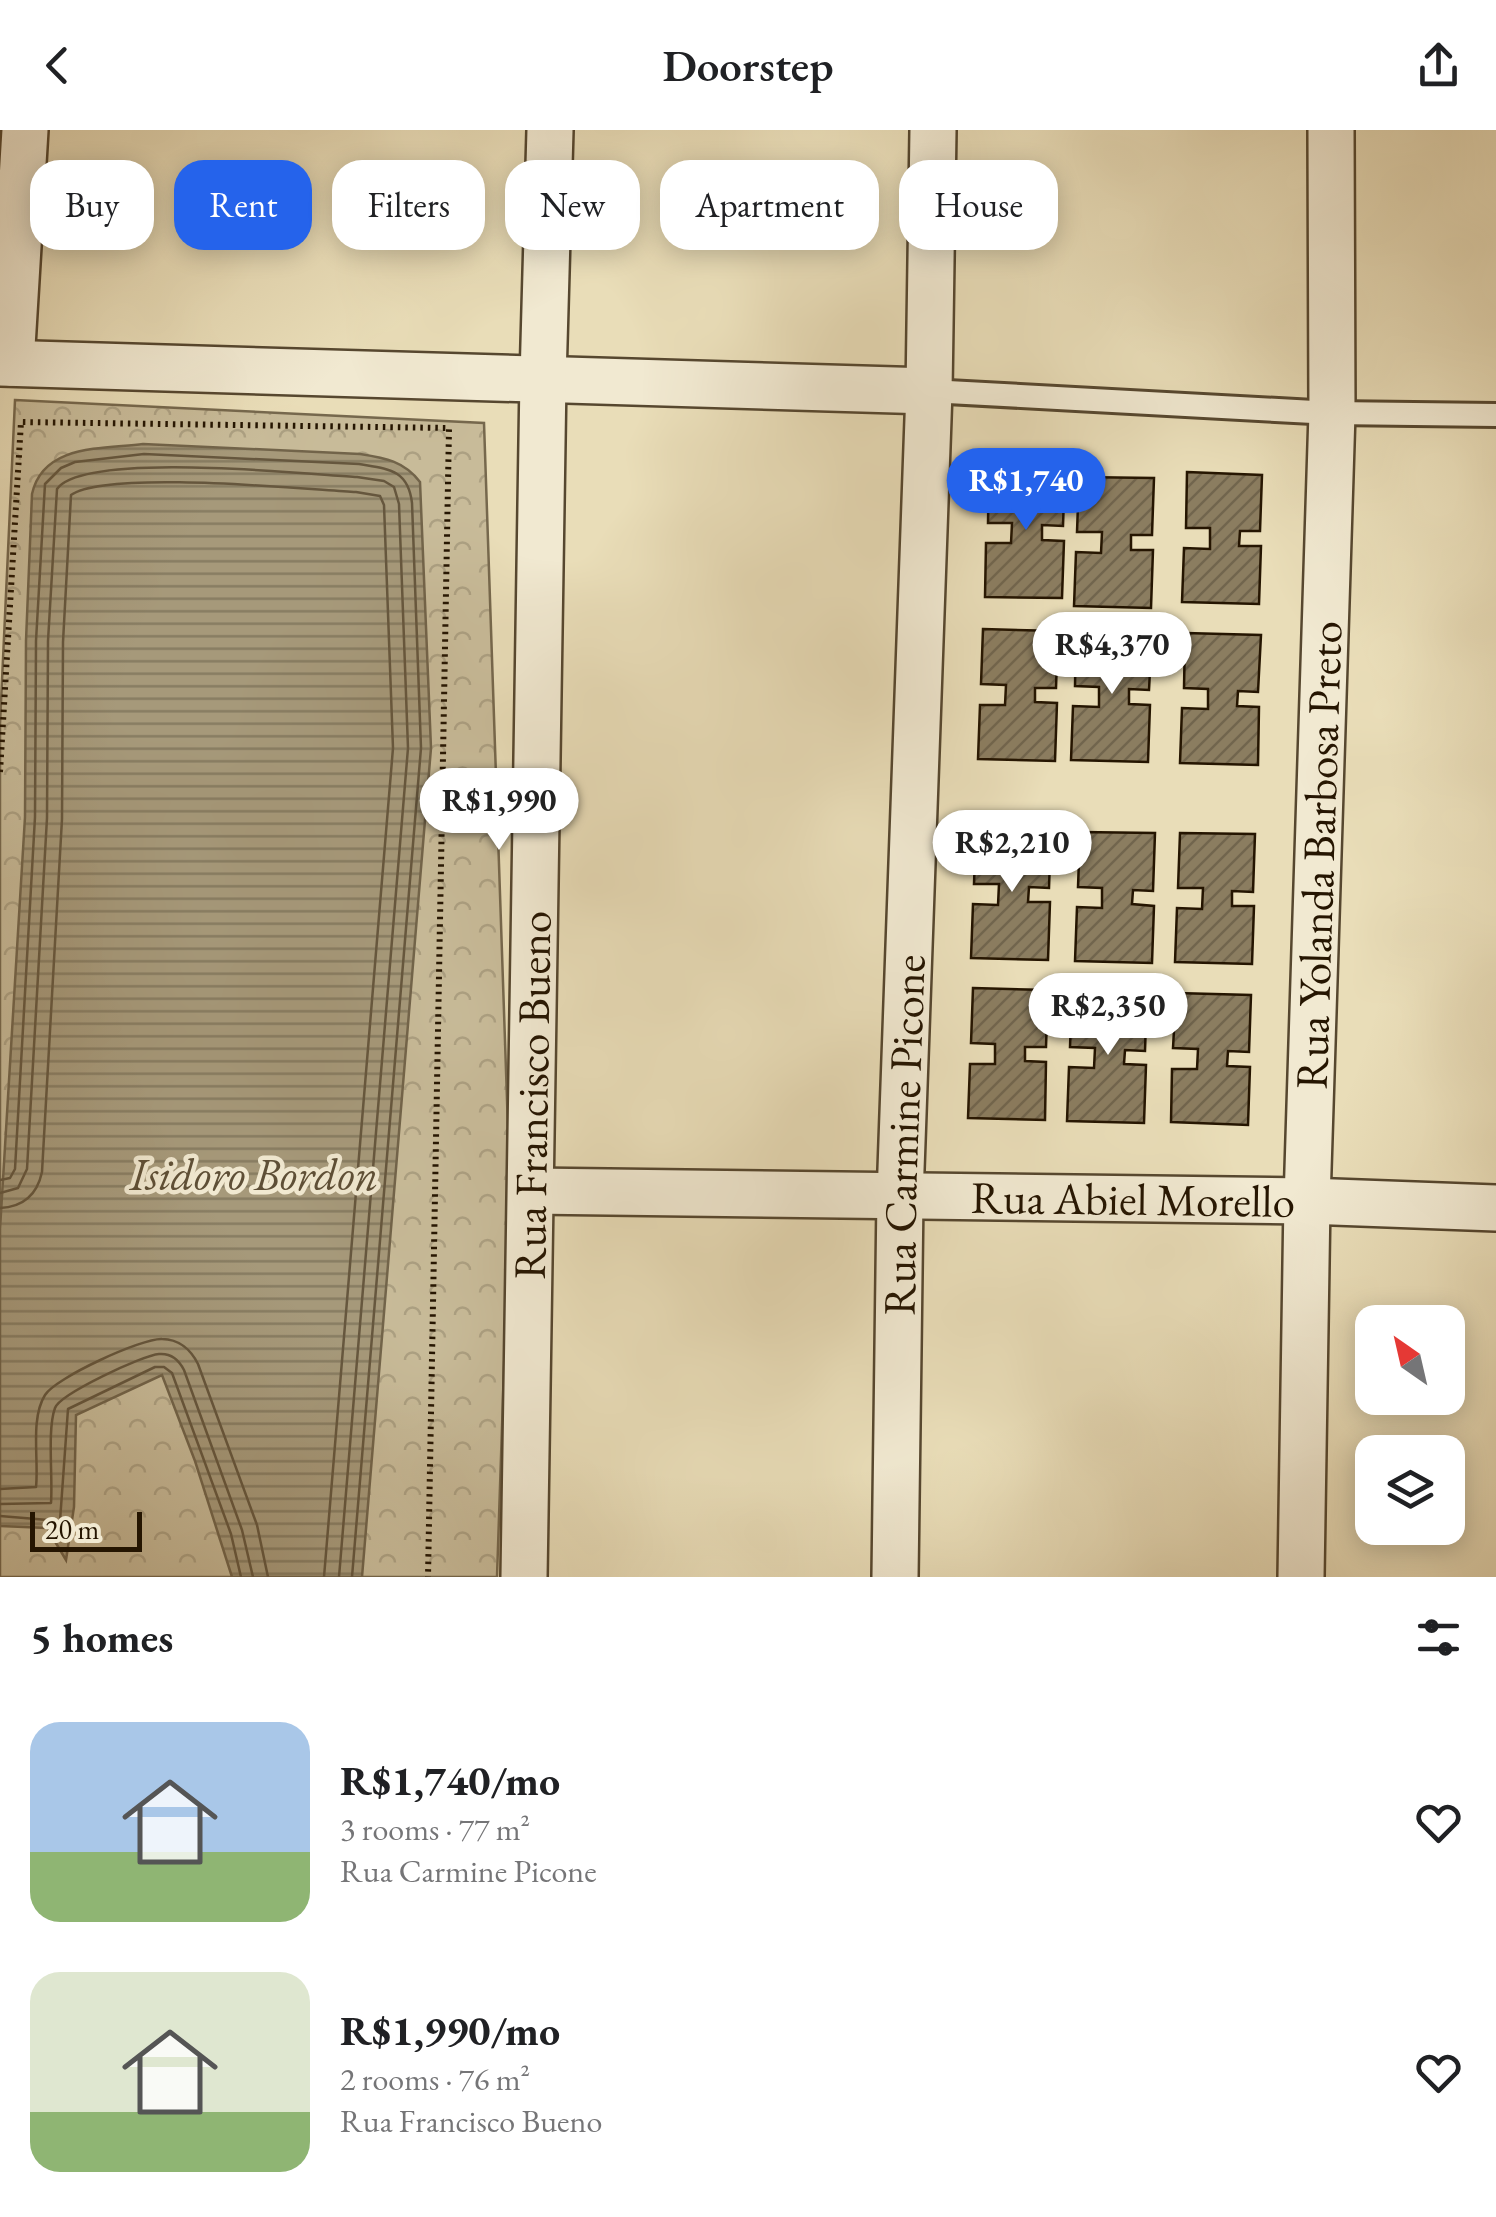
<!DOCTYPE html>
<html lang="en">
<head>
<meta charset="utf-8">
<style>
  :root { --surface:#fff; --page:#f2f2f2; --text:#202124; --muted:#757577; --accent:#2563eb }
  body { margin:0; font-family:"EB Garamond",serif; background:var(--page); color:var(--text); height:100vh; display:flex; flex-direction:column; font-size:38px; white-space:nowrap }
  * { box-sizing:border-box; margin:0 }
  p { font-size:32px; color:var(--muted) }
  .icon { flex:none; width:55px; height:55px; fill:none; stroke:currentColor; stroke-width:2; stroke-linecap:round; stroke-linejoin:round }
  .map { position:relative; height:1447px; overflow:hidden }
  .panel { display:flex; flex-direction:column; background:var(--surface); flex:1 }
  .panel>* { flex:none }
  .hud { position:absolute; left:30px; top:30px; width:1438px; height:90px; display:flex; gap:20px }
  .needle { width:65px; rotate:326deg }
  .fabs { position:absolute; left:1355px; top:1175px; display:grid; gap:20px }
  .fabs a { display:grid; place-items:center; width:110px; height:110px; border-radius:20px; background:var(--surface); box-shadow:0 5px 25px #0003; font-size:50px }
  .scale { position:absolute; left:30px; bottom:25px; width:112px; box-sizing:border-box; padding-left:10px; border:5px solid #251501; border-top:0; font-size:28px; line-height:35px; white-space:nowrap; color:#251501; -webkit-text-stroke:8px #f1e9d1; paint-order:stroke }
  .price { position:absolute; translate:-50% -85px; padding:0 22px; border-radius:35px; background:#fff; color:#222; font-size:32px; line-height:65px; filter:drop-shadow(0 2px 5px #0008) }
  .price::after { content:''; position:absolute; left:50%; top:60px; width:30px; height:22px; margin-left:-15px; background:inherit; clip-path:polygon(0 0,100% 0,50% 100%) }
  .price.selected { background:var(--accent); color:#fff }
  ul { padding:0; list-style:none }
  li { display:flex; align-items:center; gap:30px; height:250px; padding:0 30px }
  li span { display:grid; place-items:center; flex:none; width:280px; height:200px; border-radius:30px; color:#555 }
  li>.icon { margin-inline-start:auto }
  span .icon { width:120px; height:120px; fill:#fffc; stroke-width:1 }
  li b { font-size:42px }
  h2 { display:flex; justify-content:space-between; align-items:center; height:120px; padding:0 30px; font-size:42px }
  .chip { padding:0 35px; border-radius:30px; background:var(--surface); box-shadow:0 5px 25px #0003; font-size:35px; line-height:90px }
  .chip.selected { background:var(--accent); color:#fff }
  header { display:flex; justify-content:space-between; align-items:center; height:130px; padding:0 30px; background:var(--surface); font-size:45px; font-weight:600 }
  .map>svg:first-child { display:block }
  .park { fill:url(#park-crowns); stroke:#76684d; stroke-width:2.5 }
  .water { fill:url(#water-rules); stroke:#72644a; stroke-width:2.5 }
  .lines { fill:none; stroke-linecap:round; stroke-linejoin:round }
  .shore { stroke:#66573e; stroke-width:2.5 }
  .building { fill:url(#building-hatch); stroke:#251501; stroke-width:2.5 }
  .service-casing { stroke:#56472f; stroke-width:28 }
  .minor-casing { stroke:#56472f; stroke-width:50 }
  .path { stroke:#251501; stroke-width:6; stroke-dasharray:2.5 5; stroke-linecap:butt }
  .service { stroke:#f1e9d1; stroke-width:22 }
  .minor { stroke:#f1e9d1; stroke-width:45 }
  .labels { text-anchor:middle; dominant-baseline:central; stroke-width:9; stroke-linejoin:round; paint-order:stroke }
  .street-label { font-size:45px; fill:#251501; stroke:#f1e9d1 }
  .park-label { font-size:45px; font-style:italic; fill:#5e4f36; stroke:#f1e9d1 }
</style>
</head>
<body>
<header><svg class="icon" aria-label="back" viewBox="0 0 24 24"><path d="M15 5l-7 7 7 7"/></svg>Doorstep<svg class="icon" aria-label="share" viewBox="0 0 24 24"><path d="M12 15V3M7 8l5-5 5 5M5 13v7h14v-7"/></svg></header>
<div class="map">
<svg width="1496" height="1447" viewBox="0 0 1496 1447">
  <defs>
    <pattern id="park-crowns" width="20" height="18" patternUnits="userSpaceOnUse" patternTransform="scale(2.5)"><rect width="20" height="18" fill="#c8bb99"/><path d="M2 6a3 3 0 1 1 6 0M12 15a3 3 0 1 1 6 0" fill="none" stroke="#aca082"/></pattern>
    <pattern id="water-rules" width="6" height="5" patternUnits="userSpaceOnUse" patternTransform="scale(2.5)"><rect width="6" height="5" fill="#a6997a"/><path d="M0 2.5h6" fill="none" stroke="#877c62"/></pattern>
    <pattern id="building-hatch" width="6" height="6" patternUnits="userSpaceOnUse" patternTransform="scale(2.5)"><rect width="6" height="6" fill="#8b7d60"/><path d="M-1 1l2-2M0 6l6-6M5 7l2-2" fill="none" stroke="#71654d"/></pattern>
  </defs>
  <rect width="100%" height="100%" fill="#e9ddb8"/>
  <filter id="stains"><feTurbulence type="fractalNoise" baseFrequency=".002" numOctaves="4"/><feColorMatrix values="0 0 0 0 .2 0 0 0 0 .09 0 0 0 0 .02 0 0 0 .5 -.17"/></filter>
  <radialGradient id="worn" r=".72"><stop offset=".6" stop-color="#630" stop-opacity="0"/><stop offset="1" stop-color="#630" stop-opacity=".3"/></radialGradient>
  <!-- park -->
  <path class="park" d="M 15,270 L 484,293 L 510,1058 L 497,1447 L 0,1447 L 0,594 Z"/>
  <!-- water -->
  <path class="water" d="M 143,314 L 360,324 C 385,328 404,331 420,352 L 431,618 L 362,1447 L 232,1447 L 195,1331 L 162,1245 L 76,1285 L 74,1377 L 66,1430 L 47,1398 L 0,1396 L 0,1099 L 25,687 L 26,511 L 32,364 C 43,314 102,319 143,314 Z"/>
  <g class="lines">
    <!-- shore -->
    <g class="shore">
      <path d="M 0,1050 L 10,1048 L 15,1039 L 35,687 L 36,511 L 45,354 L 61,338 L 75,332 L 144,324 L 359,334 C 388,339 408,339 412,373 L 421,618 L 352,1447"/>
      <path d="M 0,1063 L 18,1058 L 27,1039 L 47,688 L 48,511 L 57,359 C 85,321 305,344 357,347 L 384,351 L 394,357 L 399,374 L 408,618 L 339,1447"/>
      <path d="M 0,1078 C 23,1077 37,1065 42,1042 L 62,689 L 63,512 L 71,365 C 107,340 302,359 356,362 L 380,366 L 384,375 L 393,618 L 324,1447"/>
      <path d="M 0,1359 L 36,1357 C 39,1330 30,1289 45,1265 C 55,1248 142,1208 162,1209 C 179,1209 191,1220 198,1234 L 257,1395 L 268,1447"/>
      <path d="M 0,1374 L 51,1373 C 53,1347 47,1300 55,1278 C 60,1264 143,1225 159,1224 C 171,1223 179,1230 184,1240 L 242,1400 L 253,1447"/>
      <path d="M 0,1386 L 60,1391 L 68,1279 L 155,1237 L 164,1237 L 172,1243 L 231,1404 L 241,1447"/>
    </g>
  </g>
  <!-- building -->
  <g class="building">
    <path d="M 989,337 L 1065,339 L 1063,396 L 1042,395 L 1042,410 L 1064,411 L 1062,468 L 985,467 L 986,413 L 1011,413 L 1012,393 L 988,393 Z"/>
    <path d="M 1187,342 L 1262,345 L 1260,401 L 1240,401 L 1239,416 L 1261,416 L 1259,474 L 1182,472 L 1184,418 L 1210,419 L 1210,398 L 1186,398 Z"/>
    <path d="M 1079,347 L 1154,348 L 1152,405 L 1131,405 L 1131,420 L 1153,420 L 1151,478 L 1074,476 L 1076,422 L 1101,423 L 1102,402 L 1077,402 Z"/>
    <path d="M 983,499 L 1058,501 L 1056,558 L 1035,558 L 1035,572 L 1057,573 L 1055,631 L 978,629 L 980,575 L 1005,575 L 1006,555 L 981,554 Z"/>
    <path d="M 1076,500 L 1152,503 L 1149,560 L 1129,559 L 1129,574 L 1150,575 L 1148,632 L 1071,630 L 1073,576 L 1099,577 L 1099,557 L 1075,556 Z"/>
    <path d="M 1185,503 L 1261,505 L 1258,562 L 1238,561 L 1237,576 L 1259,577 L 1258,635 L 1180,633 L 1182,578 L 1208,579 L 1208,559 L 1184,558 Z"/>
    <path d="M 976,698 L 1051,701 L 1049,758 L 1029,757 L 1028,772 L 1050,772 L 1048,830 L 971,828 L 973,774 L 998,775 L 999,754 L 974,754 Z"/>
    <path d="M 1080,702 L 1155,703 L 1153,761 L 1133,760 L 1132,774 L 1154,776 L 1152,833 L 1075,831 L 1077,777 L 1102,778 L 1102,758 L 1078,757 Z"/>
    <path d="M 1180,703 L 1255,704 L 1253,762 L 1232,761 L 1232,776 L 1254,776 L 1252,834 L 1175,832 L 1177,778 L 1202,779 L 1203,758 L 1178,758 Z"/>
    <path d="M 973,858 L 1048,860 L 1046,917 L 1025,917 L 1025,931 L 1046,932 L 1045,990 L 968,988 L 970,934 L 995,934 L 995,914 L 971,913 Z"/>
    <path d="M 1072,862 L 1147,863 L 1145,921 L 1125,920 L 1124,934 L 1146,935 L 1144,993 L 1067,991 L 1069,937 L 1094,938 L 1095,918 L 1070,917 Z"/>
    <path d="M 1176,863 L 1251,865 L 1249,922 L 1228,921 L 1227,936 L 1250,937 L 1248,995 L 1171,992 L 1172,939 L 1197,939 L 1198,919 L 1173,918 Z"/>
  </g>
  <g class="lines">
    <defs>
      <path id="service" d="M 929,261 L 1332,283 L 1496,285"/>
      <g id="minor">
        <path d="M 0,233 L 929,261"/>
        <path d="M 11,233 L 25,0"/>
        <path id="s1" d="M 531,1061 L 1307,1071 L 1496,1078"/>
        <path id="s2" d="M 524,1447 L 543,249 L 550,0"/>
        <path id="s3" d="M 895,1447 L 900,1067 L 929,261 L 933,0"/>
        <path id="s4" d="M 1301,1447 L 1307,1071 L 1332,283 L 1331,0"/>
      </g>
    </defs>
    <!-- service casing -->
    <use href="#service" class="service-casing"/>
    <!-- minor casing -->
    <use href="#minor" class="minor-casing"/>
    <!-- path -->
    <path class="path" d="M 0,642 L 21,292 L 449,298 L 428,1447"/>
    <!-- service -->
    <use href="#service" class="service"/>
    <!-- minor -->
    <use href="#minor" class="minor"/>
  </g>
  <g class="labels">
    <!-- street labels -->
    <g class="street-label">
      <text stroke="none"><textPath href="#s4" startOffset="722">Rua Yolanda Barbosa Preto</textPath></text>
      <text stroke="none"><textPath href="#s2" startOffset="482">Rua Francisco Bueno</textPath></text>
      <text stroke="none"><textPath href="#s3" startOffset="442">Rua Carmine Picone</textPath></text>
      <text stroke="none"><textPath href="#s1" startOffset="602">Rua Abiel Morello</textPath></text>
    </g>
    <!-- park labels -->
    <g class="park-label">
      <text x="254" y="1044">Isidoro Bordon</text>
    </g>
  </g>
  <rect width="100%" height="100%" filter="url(#stains)"/>
  <rect width="100%" height="100%" fill="url(#worn)"/>
</svg>
<div class="fabs">
<a><svg class="needle" viewBox="-14 -14 28 28"><path d="M0-13l5 13h-10z" fill="#e53935"/><path d="M0 13l5-13h-10z" fill="#757577"/></svg></a>
<a><svg class="icon" aria-label="layers" viewBox="0 0 24 24"><path d="M12 4l9 5-9 5-9-5zM3 14l9 5 9-5"/></svg></a>
</div>
<div class="scale">20 m</div>
<b class="price selected" style="left:1026px;top:403px">R$1,740</b>
<b class="price" style="left:1112px;top:567px">R$4,370</b>
<b class="price" style="left:499px;top:723px">R$1,990</b>
<b class="price" style="left:1012px;top:765px">R$2,210</b>
<b class="price" style="left:1108px;top:928px">R$2,350</b>
<div class="hud">
<a class="chip">Buy</a>
<a class="chip selected">Rent</a>
<a class="chip">Filters</a>
<a class="chip">New</a>
<a class="chip">Apartment</a>
<a class="chip">House</a>
</div>
</div>
<section class="panel">
<h2>5 homes<svg class="icon" aria-label="filters" viewBox="0 0 24 24"><path d="M4 7h16M4 17h16"/><circle cx="9" cy="7" r="2"/><circle cx="15" cy="17" r="2"/></svg></h2>
<ul>
<li><span style="background:linear-gradient(#a9c7e8 65%,#8fb573 0)"><svg class="icon" aria-label="home" viewBox="0 0 24 24"><path d="M3 11l9-7 9 7M6 9v11h12V9"/></svg></span><div><b>R$1,740/mo</b><p>3 rooms · 77 m²</p><p>Rua Carmine Picone</p></div><svg class="icon" aria-label="heart" viewBox="0 0 24 24"><path d="M12 20l-8-8c-3-5 5-10 8-4 3-6 11-1 8 4z"/></svg></li>
<li><span style="background:linear-gradient(#dfe7d0 70%,#8fb573 0)"><svg class="icon" aria-label="home" viewBox="0 0 24 24"><path d="M3 11l9-7 9 7M6 9v11h12V9"/></svg></span><div><b>R$1,990/mo</b><p>2 rooms · 76 m²</p><p>Rua Francisco Bueno</p></div><svg class="icon" aria-label="heart" viewBox="0 0 24 24"><path d="M12 20l-8-8c-3-5 5-10 8-4 3-6 11-1 8 4z"/></svg></li>
</ul>
</section>
</body>
</html>
